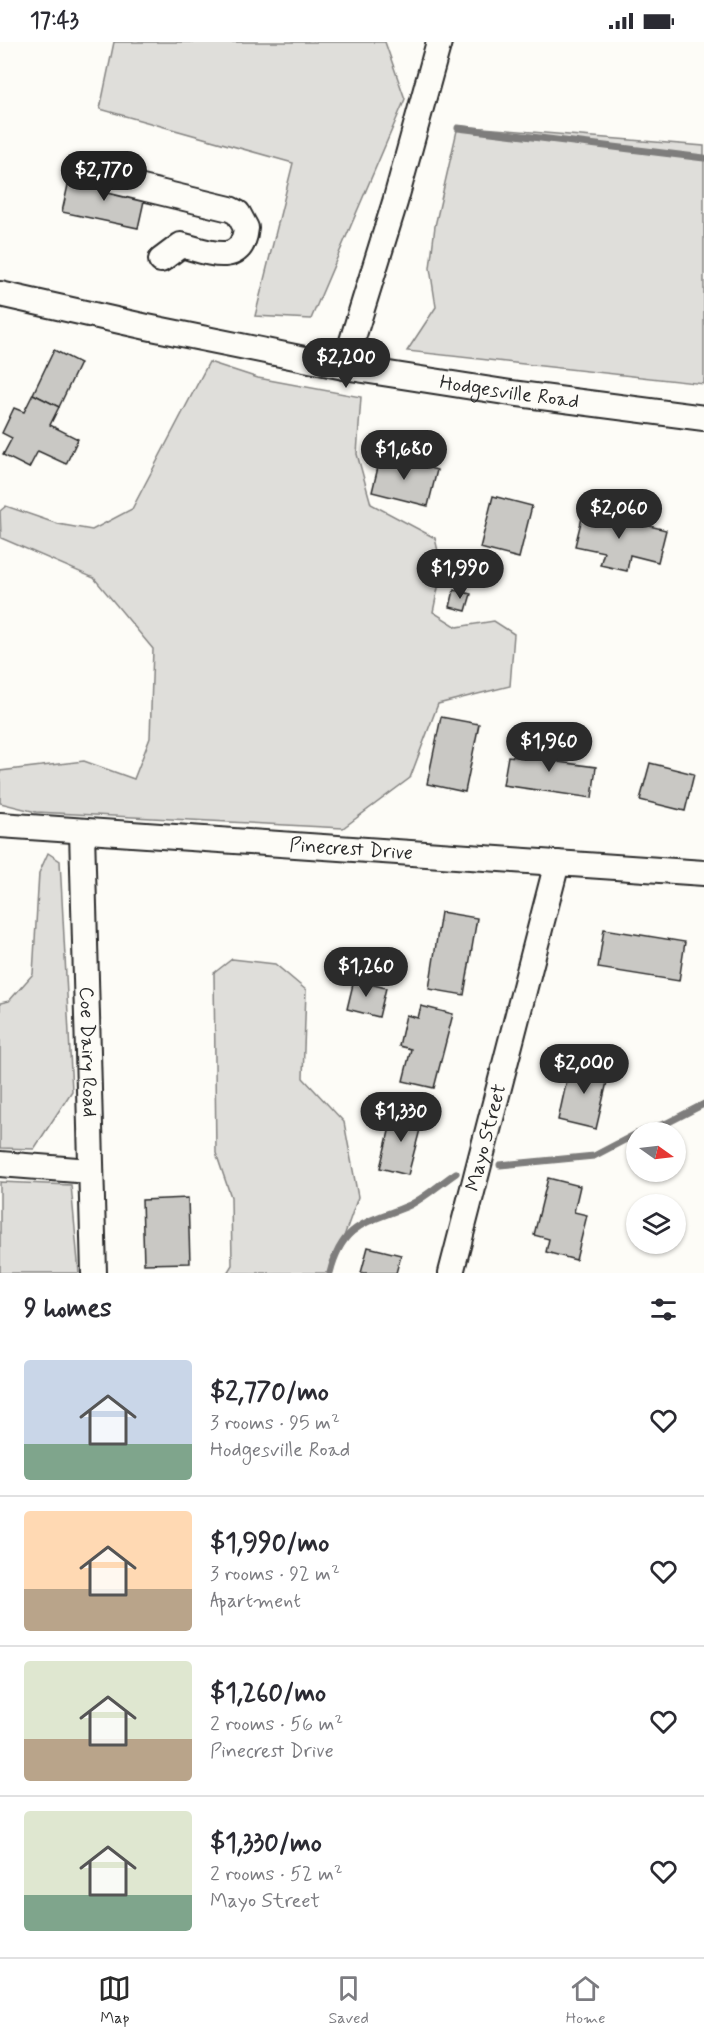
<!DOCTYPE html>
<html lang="en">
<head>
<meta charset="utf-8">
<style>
  :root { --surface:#fff; --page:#f7f7f7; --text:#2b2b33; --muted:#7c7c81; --line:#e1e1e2; --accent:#2b2b2b }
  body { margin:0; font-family:Mynerve,sans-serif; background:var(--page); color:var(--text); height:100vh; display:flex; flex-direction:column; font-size:22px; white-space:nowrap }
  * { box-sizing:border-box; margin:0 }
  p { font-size:20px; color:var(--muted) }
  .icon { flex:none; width:33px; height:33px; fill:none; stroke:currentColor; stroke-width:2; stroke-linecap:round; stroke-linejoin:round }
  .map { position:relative; height:1231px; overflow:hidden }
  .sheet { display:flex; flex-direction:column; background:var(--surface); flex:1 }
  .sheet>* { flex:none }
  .needle { width:39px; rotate:104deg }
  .fabs { position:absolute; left:626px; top:1080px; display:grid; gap:12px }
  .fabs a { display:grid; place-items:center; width:60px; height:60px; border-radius:50%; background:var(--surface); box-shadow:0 2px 4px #0004; font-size:30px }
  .price { position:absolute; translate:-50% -51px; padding:0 14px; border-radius:21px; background:var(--accent); color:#fff; font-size:20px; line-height:39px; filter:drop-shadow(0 2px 3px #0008) }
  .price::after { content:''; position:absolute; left:50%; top:36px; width:18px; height:14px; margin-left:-9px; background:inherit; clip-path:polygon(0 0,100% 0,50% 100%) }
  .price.current { background:#222; color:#fff }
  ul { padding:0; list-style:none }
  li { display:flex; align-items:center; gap:18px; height:150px; padding:0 24px }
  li+li { border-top:2px solid var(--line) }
  li span { display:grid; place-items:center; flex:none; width:168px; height:120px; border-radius:6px; color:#555 }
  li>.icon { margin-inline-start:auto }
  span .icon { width:72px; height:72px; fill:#fffc; stroke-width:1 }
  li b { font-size:26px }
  h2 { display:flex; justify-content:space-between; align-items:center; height:72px; padding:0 24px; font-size:26px }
  .status { display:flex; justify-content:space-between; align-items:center; height:42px; padding:0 30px; background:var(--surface); direction:ltr }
  .status svg { height:16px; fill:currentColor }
  .tabs { display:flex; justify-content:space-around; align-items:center; height:84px; border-top:2px solid var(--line); background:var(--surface); font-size:16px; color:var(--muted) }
  .tabs a { display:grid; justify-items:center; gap:3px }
  .tabs .current { color:var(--accent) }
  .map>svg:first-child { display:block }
  .green { fill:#dfdeda; stroke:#858482; stroke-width:1.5 }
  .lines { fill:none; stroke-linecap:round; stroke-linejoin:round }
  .stream { stroke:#7e7d7b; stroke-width:7 }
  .building { fill:#c9c8c4; stroke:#2b2b2b; stroke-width:1.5 }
  .minor-casing { stroke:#2b2b2b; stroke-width:28 }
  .minor { stroke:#fdfcf7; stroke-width:24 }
  .labels { text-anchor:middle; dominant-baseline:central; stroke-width:4.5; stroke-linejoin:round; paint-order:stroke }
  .street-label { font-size:20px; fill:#2b2b2b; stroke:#fdfcf7 }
</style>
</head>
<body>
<div class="status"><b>17:43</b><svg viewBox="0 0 49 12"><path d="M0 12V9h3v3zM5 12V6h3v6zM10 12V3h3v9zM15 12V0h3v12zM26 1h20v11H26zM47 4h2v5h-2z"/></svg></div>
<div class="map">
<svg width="704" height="1231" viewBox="0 0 704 1231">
  <rect width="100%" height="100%" fill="#fdfcf7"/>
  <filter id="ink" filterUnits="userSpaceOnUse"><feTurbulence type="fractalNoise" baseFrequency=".0167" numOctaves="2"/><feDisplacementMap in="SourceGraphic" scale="12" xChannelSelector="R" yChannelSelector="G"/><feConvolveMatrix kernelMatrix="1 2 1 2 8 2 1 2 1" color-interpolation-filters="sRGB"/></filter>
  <g filter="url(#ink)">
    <!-- green -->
    <g class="green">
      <path d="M 114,0 L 385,0 L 405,57 L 311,277 L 255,274 L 293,121 L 100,67 Z"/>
      <path d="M 458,84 L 704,104 L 704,342 L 407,309 L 436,265 L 430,226 L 435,184 Z"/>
      <path d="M 209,320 L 258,336 L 361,355 L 357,412 L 371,462 L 435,496 L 442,527 L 433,570 L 457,585 L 494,579 L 514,592 L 510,644 L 438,662 L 410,736 L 343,786 L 36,770 L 0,761 L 0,729 L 84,719 L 134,737 L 150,696 L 153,607 L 94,536 L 1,496 L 0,469 L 6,464 L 58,482 L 92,488 L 132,467 Z"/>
      <path d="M 48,811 L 60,819 L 72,1049 L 34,1107 L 0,1106 L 0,961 L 9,959 L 33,932 L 39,831 Z"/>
      <path d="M 232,917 L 275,922 L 306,948 L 303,1036 L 344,1080 L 358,1155 L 331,1231 L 227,1231 L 232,1223 L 231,1155 L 216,1111 L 214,931 Z"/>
      <path d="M 0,1140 L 71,1143 L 79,1231 L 0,1231 Z"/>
    </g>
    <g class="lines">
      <!-- stream -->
      <g class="stream">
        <path d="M 458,86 L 704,116"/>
        <path d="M 641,1090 L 667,1081 L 704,1062"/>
        <path d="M 500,1123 L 594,1114 L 636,1092"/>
        <path d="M 330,1231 C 343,1179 369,1181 410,1163 C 426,1155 441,1141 456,1131"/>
      </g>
    </g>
    <!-- building -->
    <g class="building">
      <path d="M 70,134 L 146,150 L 138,186 L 62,170 Z"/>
      <path d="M 54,308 L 80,321 L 59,365 L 33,352 Z"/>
      <path d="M 33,352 L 59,365 L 50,383 L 78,397 L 66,422 L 38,409 L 29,426 L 3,413 L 12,396 L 2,391 L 14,366 L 24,370 Z"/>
      <path d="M 381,413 L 437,428 L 428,464 L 372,450 Z"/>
      <path d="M 493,454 L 532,464 L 519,516 L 480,506 Z"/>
      <path d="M 584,468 L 666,488 L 658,520 L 630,513 L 627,529 L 600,523 L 604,510 L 575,504 Z"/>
      <path d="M 454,548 L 471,552 L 466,569 L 450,565 Z"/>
      <path d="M 441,675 L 479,682 L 465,750 L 427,742 Z"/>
      <path d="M 528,703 L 561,708 L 559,720 L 596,725 L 592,756 L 503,743 L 508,714 L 527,716 Z"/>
      <path d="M 650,721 L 694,732 L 685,769 L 640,758 Z"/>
      <path d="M 441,870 L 477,876 L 464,953 L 429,947 Z"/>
      <path d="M 604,887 L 685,900 L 679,939 L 598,926 Z"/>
      <path d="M 354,938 L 386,946 L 379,975 L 347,967 Z"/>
      <path d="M 421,964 L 453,972 L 434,1046 L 403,1039 L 411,1007 L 399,1004 L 406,973 L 418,976 Z"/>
      <path d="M 571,1019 L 610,1027 L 596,1087 L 558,1078 Z"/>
      <path d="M 394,1069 L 423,1076 L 408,1133 L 380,1126 Z"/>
      <path d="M 548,1136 L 580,1144 L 574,1170 L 587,1173 L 576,1218 L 546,1210 L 549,1197 L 534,1193 Z"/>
      <path d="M 188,1156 L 190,1221 L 144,1222 L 142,1158 Z"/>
      <path d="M 368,1205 L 401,1213 L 396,1231 L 361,1231 Z"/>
    </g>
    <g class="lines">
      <defs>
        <g id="minor">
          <path d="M 96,124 L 109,138 L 230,167 L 238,171 L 246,186 C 242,226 208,210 181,203 L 161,218"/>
          <path id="s1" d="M 0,252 L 147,285 L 344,325 L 511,351 L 704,376"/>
          <path d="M 344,325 L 395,160 L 439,0"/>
          <path id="s2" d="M 0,783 L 704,831"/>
          <path id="s3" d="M 82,790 L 94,1231"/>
          <path d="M 0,1122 L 90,1129"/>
          <path id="s4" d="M 451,1231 L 557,821"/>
        </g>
      </defs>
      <!-- minor casing -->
      <use href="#minor" class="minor-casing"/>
      <!-- minor -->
      <use href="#minor" class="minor"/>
    </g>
  </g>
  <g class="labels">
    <!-- street labels -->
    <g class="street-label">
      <text stroke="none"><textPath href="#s1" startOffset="519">Hodgesville Road</textPath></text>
      <text stroke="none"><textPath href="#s2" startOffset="352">Pinecrest Drive</textPath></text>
      <text stroke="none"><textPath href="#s3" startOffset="220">Coe Dairy Road</textPath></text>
      <text stroke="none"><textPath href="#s4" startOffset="140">Mayo Street</textPath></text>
    </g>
  </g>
</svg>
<div class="fabs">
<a><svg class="needle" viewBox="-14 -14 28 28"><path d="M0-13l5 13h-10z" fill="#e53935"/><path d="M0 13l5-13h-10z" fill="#7c7c81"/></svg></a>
<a><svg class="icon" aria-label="layers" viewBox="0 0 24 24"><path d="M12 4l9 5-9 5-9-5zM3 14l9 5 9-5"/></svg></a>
</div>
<b class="price current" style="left:104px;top:160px">$2,770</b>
<b class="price" style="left:346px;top:347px">$2,200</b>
<b class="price" style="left:404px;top:439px">$1,680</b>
<b class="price" style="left:619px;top:498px">$2,060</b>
<b class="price" style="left:460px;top:558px">$1,990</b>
<b class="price" style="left:549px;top:731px">$1,960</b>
<b class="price" style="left:366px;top:956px">$1,260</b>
<b class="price" style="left:584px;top:1053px">$2,000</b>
<b class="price" style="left:401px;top:1101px">$1,330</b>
</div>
<section class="sheet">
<h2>9 homes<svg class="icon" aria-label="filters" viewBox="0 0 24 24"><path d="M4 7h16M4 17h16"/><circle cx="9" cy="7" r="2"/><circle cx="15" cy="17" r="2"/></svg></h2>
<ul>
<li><span style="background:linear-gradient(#c9d6e8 70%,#7fa58c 0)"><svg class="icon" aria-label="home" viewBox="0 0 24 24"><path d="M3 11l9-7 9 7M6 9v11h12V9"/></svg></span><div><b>$2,770/mo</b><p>3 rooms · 95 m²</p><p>Hodgesville Road</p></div><svg class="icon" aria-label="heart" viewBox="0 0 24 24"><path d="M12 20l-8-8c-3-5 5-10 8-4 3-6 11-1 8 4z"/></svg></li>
<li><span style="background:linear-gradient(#ffd9b3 65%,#b9a48a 0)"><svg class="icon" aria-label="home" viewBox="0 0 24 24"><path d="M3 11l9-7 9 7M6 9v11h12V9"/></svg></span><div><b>$1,990/mo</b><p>3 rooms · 92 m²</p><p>Apartment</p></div><svg class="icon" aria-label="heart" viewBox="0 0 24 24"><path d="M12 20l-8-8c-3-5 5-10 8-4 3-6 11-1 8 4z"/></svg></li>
<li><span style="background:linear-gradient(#dfe7d0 65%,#b9a48a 0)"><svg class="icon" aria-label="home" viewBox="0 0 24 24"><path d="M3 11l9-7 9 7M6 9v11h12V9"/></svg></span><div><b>$1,260/mo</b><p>2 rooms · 56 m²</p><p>Pinecrest Drive</p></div><svg class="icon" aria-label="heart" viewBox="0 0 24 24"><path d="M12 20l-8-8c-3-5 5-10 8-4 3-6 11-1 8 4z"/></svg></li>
<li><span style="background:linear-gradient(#dfe7d0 70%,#7fa58c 0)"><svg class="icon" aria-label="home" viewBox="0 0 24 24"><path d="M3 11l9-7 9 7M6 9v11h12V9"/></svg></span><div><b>$1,330/mo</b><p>2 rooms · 52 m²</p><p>Mayo Street</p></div><svg class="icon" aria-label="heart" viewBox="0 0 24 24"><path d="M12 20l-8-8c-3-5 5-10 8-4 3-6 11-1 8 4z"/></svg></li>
</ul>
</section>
<nav class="tabs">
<a class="current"><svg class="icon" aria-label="map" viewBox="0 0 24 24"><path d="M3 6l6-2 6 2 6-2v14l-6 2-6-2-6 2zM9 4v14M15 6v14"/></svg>Map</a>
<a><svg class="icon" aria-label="saved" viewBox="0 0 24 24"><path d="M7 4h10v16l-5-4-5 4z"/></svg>Saved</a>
<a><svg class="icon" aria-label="home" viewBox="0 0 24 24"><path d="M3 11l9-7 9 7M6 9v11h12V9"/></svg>Home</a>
</nav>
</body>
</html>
